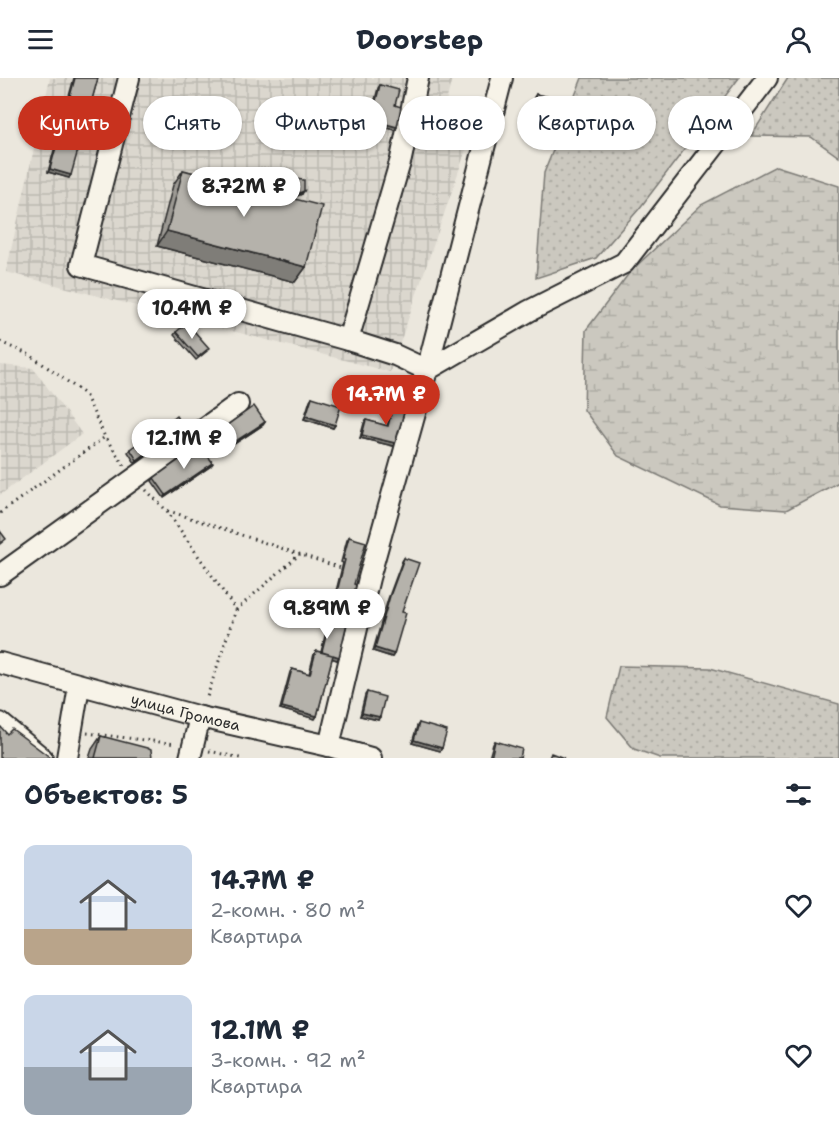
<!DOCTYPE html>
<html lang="ru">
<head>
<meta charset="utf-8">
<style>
  :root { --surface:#fff; --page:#f2f2f3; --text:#1f2937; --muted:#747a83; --accent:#c8321e }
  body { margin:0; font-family:"Shantell Sans",sans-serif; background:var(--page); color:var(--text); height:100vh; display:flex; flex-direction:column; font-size:22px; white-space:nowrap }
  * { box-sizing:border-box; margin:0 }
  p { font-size:20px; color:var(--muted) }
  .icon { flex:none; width:33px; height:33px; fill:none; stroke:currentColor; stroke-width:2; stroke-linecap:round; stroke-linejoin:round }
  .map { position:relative; height:680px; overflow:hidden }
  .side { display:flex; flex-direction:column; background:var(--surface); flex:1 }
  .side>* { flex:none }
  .guide { position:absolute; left:18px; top:18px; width:804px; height:54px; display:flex; gap:12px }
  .price { position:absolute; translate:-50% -51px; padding:0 14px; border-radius:21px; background:#fff; color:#222; font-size:20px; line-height:39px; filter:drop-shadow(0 2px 3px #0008) }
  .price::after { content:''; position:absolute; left:50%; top:36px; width:18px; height:14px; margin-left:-9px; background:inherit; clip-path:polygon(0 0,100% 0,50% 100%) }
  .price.active { background:var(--accent); color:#fff }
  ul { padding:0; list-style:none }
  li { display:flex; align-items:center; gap:18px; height:150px; padding:0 24px }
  li span { display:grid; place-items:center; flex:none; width:168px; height:120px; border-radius:12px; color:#555 }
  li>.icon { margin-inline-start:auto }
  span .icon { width:72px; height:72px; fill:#fffc; stroke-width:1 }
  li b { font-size:26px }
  h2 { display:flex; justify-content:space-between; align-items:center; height:72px; padding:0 24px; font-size:26px }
  .chip { padding:0 21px; border-radius:27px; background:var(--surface); box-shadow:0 2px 4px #0004; font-size:21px; line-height:54px }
  .chip.active { background:var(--accent); color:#fff }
  header { display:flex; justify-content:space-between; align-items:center; height:78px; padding:0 24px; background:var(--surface); font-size:27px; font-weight:700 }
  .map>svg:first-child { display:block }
  .industrial { fill:url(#industrial-grid) }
  .grass { fill:url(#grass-dots); stroke:#7b7a75; stroke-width:1.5 }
  .wetland { fill:url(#wetland-marsh); stroke:#7b7a75; stroke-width:1.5 }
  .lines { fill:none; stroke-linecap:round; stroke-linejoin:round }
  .minor-casing { stroke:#2b2b2b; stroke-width:24 }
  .path { stroke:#2b2b2b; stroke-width:3; stroke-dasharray:1.5 4.5; stroke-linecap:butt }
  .minor { stroke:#f7f3e8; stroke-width:20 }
  .wall { fill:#9c9993; stroke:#2b2b2b; stroke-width:1.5 }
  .shaded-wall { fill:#7f7d78; stroke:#2b2b2b; stroke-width:1.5 }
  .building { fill:#b5b2ab; stroke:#2b2b2b; stroke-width:1.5 }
  .labels { text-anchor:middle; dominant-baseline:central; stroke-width:5; stroke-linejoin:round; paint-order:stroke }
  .street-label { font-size:15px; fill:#2b2b2b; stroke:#f7f3e8 }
</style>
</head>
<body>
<header><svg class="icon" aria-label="menu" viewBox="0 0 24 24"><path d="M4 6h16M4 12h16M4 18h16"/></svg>Doorstep<svg class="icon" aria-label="person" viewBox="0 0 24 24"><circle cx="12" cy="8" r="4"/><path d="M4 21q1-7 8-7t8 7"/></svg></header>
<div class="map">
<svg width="839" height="680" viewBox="0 0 839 680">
  <defs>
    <pattern id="industrial-grid" width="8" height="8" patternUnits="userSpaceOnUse" patternTransform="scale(1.5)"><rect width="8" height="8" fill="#dbd7ce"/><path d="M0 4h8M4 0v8" fill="none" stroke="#bcb9b1"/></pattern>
    <pattern id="grass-dots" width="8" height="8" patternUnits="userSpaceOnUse" patternTransform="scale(1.5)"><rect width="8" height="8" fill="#cbc8bf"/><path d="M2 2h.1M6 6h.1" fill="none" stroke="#aeaca4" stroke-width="1.8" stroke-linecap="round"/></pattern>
    <pattern id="wetland-marsh" width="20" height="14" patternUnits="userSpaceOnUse" patternTransform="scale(1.5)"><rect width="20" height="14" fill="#cbc8bf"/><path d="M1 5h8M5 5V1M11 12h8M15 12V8" fill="none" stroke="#aeaca4"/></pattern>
  </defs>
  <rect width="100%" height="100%" fill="#ebe7dd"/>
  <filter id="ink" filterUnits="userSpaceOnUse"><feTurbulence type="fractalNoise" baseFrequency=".0167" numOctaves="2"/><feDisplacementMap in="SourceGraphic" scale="12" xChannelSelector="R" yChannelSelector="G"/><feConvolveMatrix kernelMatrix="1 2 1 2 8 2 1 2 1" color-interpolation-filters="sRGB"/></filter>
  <g filter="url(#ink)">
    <!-- industrial -->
    <g class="industrial">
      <path d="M 50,0 L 452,0 L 440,49 L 445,55 L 470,60 L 390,294 L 6,194 Z"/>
      <path d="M 0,287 L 33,290 L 82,356 L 0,417 Z"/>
    </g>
    <!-- grass -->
    <g class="grass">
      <path d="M 582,0 L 739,0 L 639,131 L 596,180 L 536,200 L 544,95 Z"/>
      <path d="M 788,0 L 839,0 L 839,79 L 811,59 L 751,58 Z"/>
      <path d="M 619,588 L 710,590 L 839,626 L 839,680 L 660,680 L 634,671 L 607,639 Z"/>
    </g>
    <!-- wetland -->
    <path class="wetland" d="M 776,88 L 839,108 L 839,404 L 786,432 L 720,427 L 618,378 L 584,332 L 586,252 L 630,194 L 701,127 Z"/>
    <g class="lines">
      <defs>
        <g id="minor">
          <path d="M 129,0 L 81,187 L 348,262 L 395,277 L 427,292 L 529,233 L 624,185 L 767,0"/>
          <path d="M 348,262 L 401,81 L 418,0"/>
          <path d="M 0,497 L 238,326"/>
          <path id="s1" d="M 0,585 L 200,639 L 329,668 L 371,680"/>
          <path d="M 0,645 L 42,680"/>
          <path d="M 329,668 L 369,500 L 427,292 L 502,0"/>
          <path d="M 67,680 L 79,608"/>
          <path d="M 190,680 L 200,639"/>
        </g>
      </defs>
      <!-- minor casing -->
      <use href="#minor" class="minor-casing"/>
      <!-- path -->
      <g class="path">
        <path d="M 0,264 L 30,277 L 85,316 L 105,359 L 124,387"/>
        <path d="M 146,412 L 166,432 L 344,491"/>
        <path d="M 167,433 L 236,532 L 206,622"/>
        <path d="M 0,435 L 105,359"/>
        <path d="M 236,532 L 300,476"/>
        <path d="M 87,655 L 176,666"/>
        <path d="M 209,673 L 240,680"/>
      </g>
      <!-- minor -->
      <use href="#minor" class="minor"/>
    </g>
    <!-- wall -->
    <g class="wall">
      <path d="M 74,0 L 98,0 L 69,100 L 48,94 Z"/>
      <path d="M 380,7 L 395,27 L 395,52 L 369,45 L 378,10 Z"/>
      <path d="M 536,16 L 551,34 L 549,37 L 531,33 L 534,19 Z"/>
      <path d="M 283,36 L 298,57 L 290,68 L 281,70 L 272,65 L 270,56 Z"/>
      <path d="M 183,92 L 287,119 L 292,104 L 294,101 L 302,116 L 291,120 L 306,189 L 295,204 L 157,168 L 173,107 Z"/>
      <path d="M 176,254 L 207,273 L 196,282 L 174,257 Z"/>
      <path d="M 312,319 L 335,347 L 333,350 L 304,341 L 310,322 Z"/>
      <path d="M 394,325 L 393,368 L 360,360 L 364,345 L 366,342 L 387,348 L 392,328 Z"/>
      <path d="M 265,344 L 263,347 L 234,366 L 223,351 L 226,348 Z"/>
      <path d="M 181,352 L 135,385 L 128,374 L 130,371 Z"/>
      <path d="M 211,388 L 164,420 L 152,403 L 154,400 Z"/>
      <path d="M 349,459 L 354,506 L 337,582 L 332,580 L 317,638 L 315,641 L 280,631 L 290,594 L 292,591 L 309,596 L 314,576 L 316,573 L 321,574 L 343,485 L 341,484 L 347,462 Z"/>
      <path d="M 404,480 L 402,534 L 394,576 L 392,579 L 373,573 L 388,521 L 402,483 Z"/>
      <path d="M 367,614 L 378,642 L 360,638 L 365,617 Z"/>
      <path d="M 419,645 L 442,670 L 440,673 L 412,665 L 417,648 Z"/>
      <path d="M 101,658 L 152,680 L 89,680 L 92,671 Z"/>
      <path d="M 495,663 L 520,680 L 489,680 L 493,666 Z"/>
    </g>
    <!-- shaded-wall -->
    <g class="shaded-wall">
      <path d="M 533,30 L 551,34 L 549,37 L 531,33 Z"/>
      <path d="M 371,42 L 397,49 L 395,52 L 369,45 Z"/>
      <path d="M 298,57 L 290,68 L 281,70 L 288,59 Z"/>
      <path d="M 50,91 L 71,97 L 69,100 L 48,94 Z"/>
      <path d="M 304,113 L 302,116 L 286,123 L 288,120 Z"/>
      <path d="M 167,153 L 306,189 L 295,204 L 157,168 Z"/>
      <path d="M 306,338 L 335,347 L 333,350 L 304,341 Z"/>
      <path d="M 265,344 L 263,347 L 234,366 L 236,363 Z"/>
      <path d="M 183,349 L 181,352 L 135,385 L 137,382 Z"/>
      <path d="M 362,357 L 395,365 L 393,368 L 360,360 Z"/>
      <path d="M 213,385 L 211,388 L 164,420 L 166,417 Z"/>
      <path d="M 375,570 L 394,576 L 392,579 L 373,573 Z"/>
      <path d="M 333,577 L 339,579 L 337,582 L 331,580 Z"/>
      <path d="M 282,629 L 317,638 L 315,641 L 280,631 Z"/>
      <path d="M 362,635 L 380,639 L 378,642 L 360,638 Z"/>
      <path d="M 414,662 L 442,670 L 440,673 L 412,665 Z"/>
    </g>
    <!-- building -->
    <g class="building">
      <path d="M 75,0 L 98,0 L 71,97 L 50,91 Z"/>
      <path d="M 380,7 L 399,12 L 395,27 L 401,29 L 397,49 L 371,42 Z"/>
      <path d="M 536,16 L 554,20 L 551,34 L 533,30 Z"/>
      <circle cx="290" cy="47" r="12"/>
      <path d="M 183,92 L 322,128 L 306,189 L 167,153 Z"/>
      <path d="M 294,101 L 304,102 L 304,113 L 288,120 Z"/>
      <path d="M 187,245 L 209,270 L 198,279 L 176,254 Z"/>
      <path d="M 312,319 L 341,328 L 335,347 L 306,338 Z"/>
      <path d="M 394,325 L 406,328 L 395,365 L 362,357 L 366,342 L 388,348 Z"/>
      <path d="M 254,328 L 265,344 L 236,363 L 226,348 Z"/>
      <path d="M 176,338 L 183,349 L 137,382 L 130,371 Z"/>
      <path d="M 200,367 L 213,385 L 166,417 L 154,400 Z"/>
      <path d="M 0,453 L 6,461 L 0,466 Z"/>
      <path d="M 349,459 L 366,464 L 354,506 L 356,507 L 339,579 L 333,577 L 317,638 L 282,629 L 292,591 L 310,596 L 316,573 L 332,577 L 322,574 L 345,482 L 343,481 Z"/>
      <path d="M 404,480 L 419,485 L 402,534 L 406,535 L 394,576 L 375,570 L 390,518 Z"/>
      <path d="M 367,614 L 385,619 L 380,639 L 362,635 Z"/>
      <path d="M 419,645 L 447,653 L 442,670 L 414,662 Z"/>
      <path d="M 0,648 L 7,656 L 12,651 L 51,680 L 0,680 Z"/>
      <path d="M 101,658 L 147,670 L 151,672 L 152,680 L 95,680 Z"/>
      <path d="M 495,663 L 522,671 L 520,680 L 491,680 Z"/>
      <path d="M 551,675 L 564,680 L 549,680 Z"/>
    </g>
  </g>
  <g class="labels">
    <!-- street labels -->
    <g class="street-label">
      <text stroke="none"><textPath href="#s1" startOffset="192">улица Громова</textPath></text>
    </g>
  </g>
</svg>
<b class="price" style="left:244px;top:140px">8.72M ₽</b>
<b class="price" style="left:192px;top:262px">10.4M ₽</b>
<b class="price active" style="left:386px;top:348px">14.7M ₽</b>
<b class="price" style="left:184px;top:392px">12.1M ₽</b>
<b class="price" style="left:327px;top:562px">9.89M ₽</b>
<div class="guide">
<a class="chip active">Купить</a>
<a class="chip">Снять</a>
<a class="chip">Фильтры</a>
<a class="chip">Новое</a>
<a class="chip">Квартира</a>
<a class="chip">Дом</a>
</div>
</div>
<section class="side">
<h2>Объектов: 5<svg class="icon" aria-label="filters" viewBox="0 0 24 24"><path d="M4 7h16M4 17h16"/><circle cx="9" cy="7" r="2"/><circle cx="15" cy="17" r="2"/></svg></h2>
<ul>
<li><span style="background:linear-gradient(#c9d6e8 70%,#b9a48a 0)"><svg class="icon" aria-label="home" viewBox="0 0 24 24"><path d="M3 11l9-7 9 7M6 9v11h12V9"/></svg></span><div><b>14.7M ₽</b><p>2-комн. · 80 m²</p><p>Квартира</p></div><svg class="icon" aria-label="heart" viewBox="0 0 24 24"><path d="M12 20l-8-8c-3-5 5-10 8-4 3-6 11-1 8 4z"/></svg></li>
<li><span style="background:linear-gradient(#c9d6e8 60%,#9aa5b1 0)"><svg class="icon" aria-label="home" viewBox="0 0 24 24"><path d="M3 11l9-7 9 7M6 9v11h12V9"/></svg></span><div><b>12.1M ₽</b><p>3-комн. · 92 m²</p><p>Квартира</p></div><svg class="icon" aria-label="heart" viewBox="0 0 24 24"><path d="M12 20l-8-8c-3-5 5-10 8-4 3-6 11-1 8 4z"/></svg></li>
</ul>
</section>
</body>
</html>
